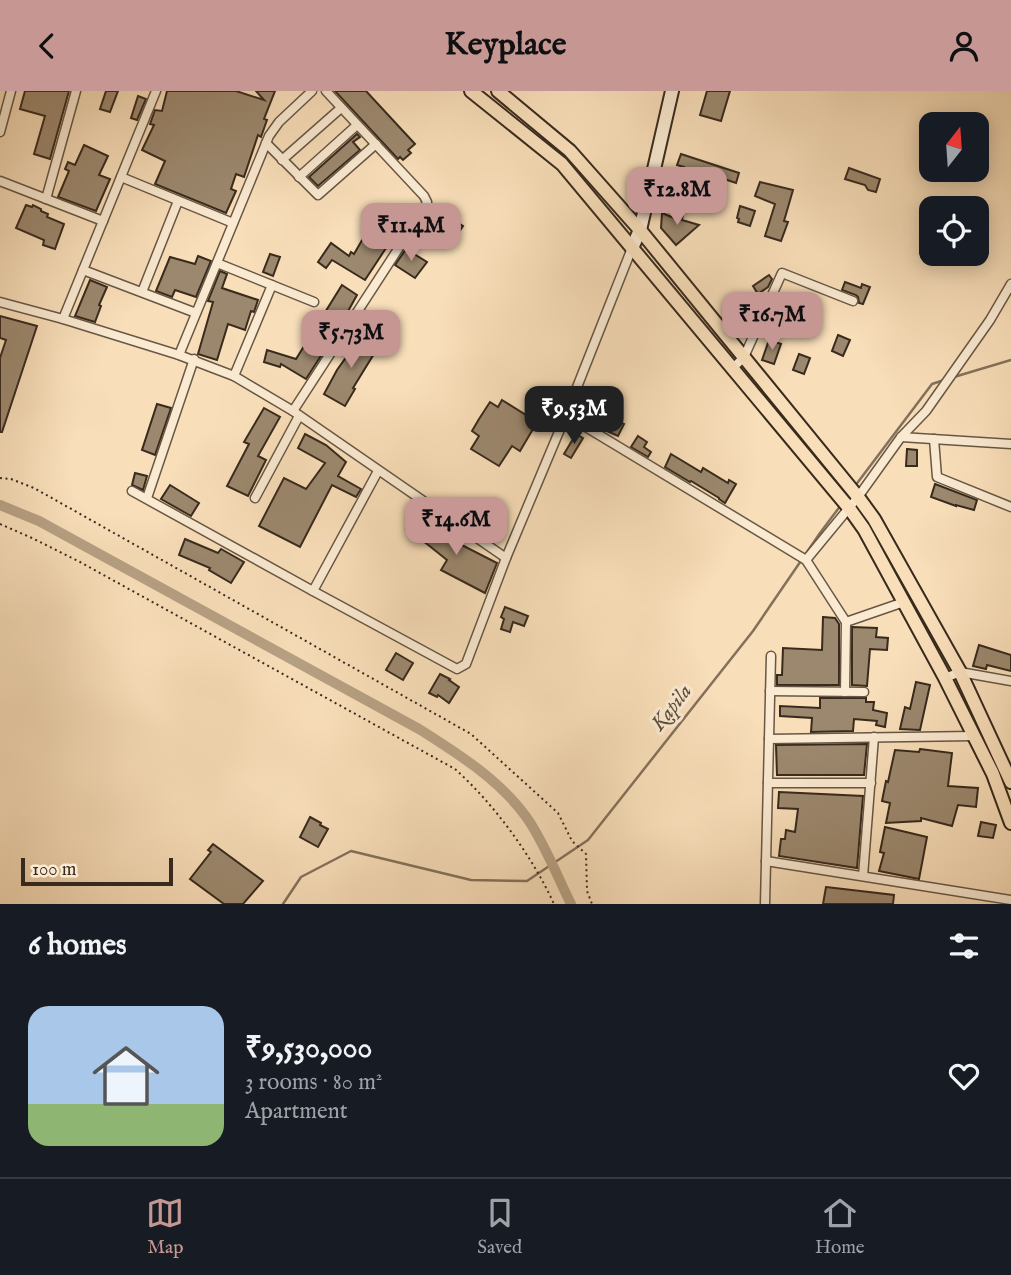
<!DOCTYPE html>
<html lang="en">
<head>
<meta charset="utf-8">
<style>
  :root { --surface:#171b24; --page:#242831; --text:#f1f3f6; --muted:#9ea1a6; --line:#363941; --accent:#c59692 }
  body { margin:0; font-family:"IM FELL English",serif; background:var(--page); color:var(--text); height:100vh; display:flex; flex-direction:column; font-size:26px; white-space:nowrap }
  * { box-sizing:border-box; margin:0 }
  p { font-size:23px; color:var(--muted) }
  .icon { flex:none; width:38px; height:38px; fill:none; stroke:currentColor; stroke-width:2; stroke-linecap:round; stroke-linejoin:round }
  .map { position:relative; height:813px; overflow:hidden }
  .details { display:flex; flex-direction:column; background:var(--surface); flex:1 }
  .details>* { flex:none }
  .needle { width:46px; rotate:17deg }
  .fabs { position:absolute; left:919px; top:21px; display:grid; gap:14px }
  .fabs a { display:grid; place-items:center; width:70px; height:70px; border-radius:14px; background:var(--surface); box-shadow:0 4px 18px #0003; font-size:35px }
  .scale { position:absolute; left:21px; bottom:18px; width:152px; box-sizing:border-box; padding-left:7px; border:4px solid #382a1d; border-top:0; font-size:19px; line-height:24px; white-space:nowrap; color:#382a1d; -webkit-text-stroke:5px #faead2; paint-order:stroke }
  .price { position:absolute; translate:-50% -60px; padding:0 16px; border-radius:14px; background:var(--accent); color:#111; font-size:23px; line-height:46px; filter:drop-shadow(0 2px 4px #0008) }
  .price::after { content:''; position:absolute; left:50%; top:42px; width:21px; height:16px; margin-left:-10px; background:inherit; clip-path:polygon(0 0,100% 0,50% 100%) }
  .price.current { background:#222; color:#fff }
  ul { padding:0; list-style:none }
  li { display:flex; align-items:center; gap:21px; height:175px; padding:0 28px }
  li+li { border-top:2px solid var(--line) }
  li span { display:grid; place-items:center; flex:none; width:196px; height:140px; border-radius:21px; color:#555 }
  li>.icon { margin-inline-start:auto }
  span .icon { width:84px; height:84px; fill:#fffc; stroke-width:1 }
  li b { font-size:30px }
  h2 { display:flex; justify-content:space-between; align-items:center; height:84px; padding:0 28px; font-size:30px }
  header { display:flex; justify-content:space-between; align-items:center; height:91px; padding:0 28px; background:var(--accent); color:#111; font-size:32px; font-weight:700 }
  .menu { display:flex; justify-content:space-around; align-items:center; height:98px; border-top:2px solid var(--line); background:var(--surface); font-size:19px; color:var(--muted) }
  .menu a { display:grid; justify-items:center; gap:4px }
  .menu .current { color:var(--accent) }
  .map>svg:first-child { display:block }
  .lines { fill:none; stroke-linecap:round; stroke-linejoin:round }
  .stream { stroke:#84715b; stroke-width:2.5 }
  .canal { stroke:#b7a184; stroke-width:10 }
  .building { fill:#9c886e; stroke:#382a1d; stroke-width:2 }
  .street-casing { stroke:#685744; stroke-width:11 }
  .secondary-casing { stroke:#382a1d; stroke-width:16 }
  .primary-casing { stroke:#382a1d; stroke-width:16 }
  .path { stroke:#382a1d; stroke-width:2; stroke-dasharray:2 3.5; stroke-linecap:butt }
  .street { stroke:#faead2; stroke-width:8 }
  .secondary { stroke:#faead2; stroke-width:12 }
  .primary { stroke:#f8deb9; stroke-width:12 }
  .labels { text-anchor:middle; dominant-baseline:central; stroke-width:6; stroke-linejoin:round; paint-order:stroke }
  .water-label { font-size:21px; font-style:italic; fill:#5e4e3c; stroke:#faead2 }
</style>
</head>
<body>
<header><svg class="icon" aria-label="back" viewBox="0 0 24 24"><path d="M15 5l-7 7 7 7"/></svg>Keyplace<svg class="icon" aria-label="person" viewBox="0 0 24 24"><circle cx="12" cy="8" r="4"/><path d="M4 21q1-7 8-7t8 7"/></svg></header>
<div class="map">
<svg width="1011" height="813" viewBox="0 0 1011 813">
  <rect width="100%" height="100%" fill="#f8deb9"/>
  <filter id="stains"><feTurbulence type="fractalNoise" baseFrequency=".00286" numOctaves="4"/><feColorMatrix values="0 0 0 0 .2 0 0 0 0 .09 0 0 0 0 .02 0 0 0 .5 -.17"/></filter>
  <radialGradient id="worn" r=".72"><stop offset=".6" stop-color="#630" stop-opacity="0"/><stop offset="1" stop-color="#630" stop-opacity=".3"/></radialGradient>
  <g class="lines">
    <!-- stream -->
    <g class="stream">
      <path d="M 954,286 L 1011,269"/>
      <path d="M 855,395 L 932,293 L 944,289"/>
      <path d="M 283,813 L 301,786 L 351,760 L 471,789 L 527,790 L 588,749 L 753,540 L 820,442 L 841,414"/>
    </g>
    <!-- canal -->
    <path class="canal" d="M 0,414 L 39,430 L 419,638 C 457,662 500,689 527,727 C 545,753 557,785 571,813"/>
  </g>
  <!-- building -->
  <g class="building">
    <path d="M 25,0 L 69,0 L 50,68 L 34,63 L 45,25 L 20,18 Z"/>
    <path d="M 106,0 L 118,0 L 110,21 L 100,18 Z"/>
    <path d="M 167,0 L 236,0 L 264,9 L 256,0 L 275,0 L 264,28 L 267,29 L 261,46 L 258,44 L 244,86 L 236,83 L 231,98 L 236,100 L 226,122 L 155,93 L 165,70 L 142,59 L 154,34 L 150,33 L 155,19 L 162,20 Z"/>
    <path d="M 335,0 L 366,0 L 415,53 L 408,59 L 411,62 L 403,69 L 400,66 L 398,68 Z"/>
    <path d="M 707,0 L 730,0 L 721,30 L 700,24 Z"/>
    <path d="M 138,5 L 146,8 L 137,29 L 131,27 Z"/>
    <path d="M 357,43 L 360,46 L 353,51 L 360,59 L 318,95 L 309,86 Z"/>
    <path d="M 84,54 L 108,65 L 99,84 L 110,88 L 96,120 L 58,106 L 69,80 L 65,78 L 68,71 L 75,74 Z"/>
    <path d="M 681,63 L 739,82 L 736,92 L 697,79 L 695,85 L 683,81 L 684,76 L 677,74 Z"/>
    <path d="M 849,77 L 880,88 L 876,101 L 868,99 L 865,94 L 845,88 Z"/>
    <path d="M 760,91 L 793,99 L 784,130 L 788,131 L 781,150 L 765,145 L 775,113 L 755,105 Z"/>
    <path d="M 26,114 L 32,116 L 33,114 L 41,118 L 41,120 L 48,123 L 47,126 L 64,133 L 55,158 L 43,154 L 44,149 L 16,137 Z"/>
    <path d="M 740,115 L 755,120 L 750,135 L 738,131 L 739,128 L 737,127 Z"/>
    <path d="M 392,118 L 409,129 L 394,153 L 390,151 L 365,189 L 332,169 L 326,177 L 318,171 L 331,152 L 349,165 L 351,161 L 354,163 L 365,144 L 372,147 Z"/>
    <path d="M 440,120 L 463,135 L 452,151 L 429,136 Z"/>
    <path d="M 662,122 L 674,127 L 675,122 L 683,124 L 682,129 L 699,134 L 676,154 L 661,137 Z"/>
    <path d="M 406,158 L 427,171 L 415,187 L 395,174 Z"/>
    <path d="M 270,163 L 280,166 L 273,185 L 263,181 Z"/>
    <path d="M 198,165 L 211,170 L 196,206 L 175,199 L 172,206 L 156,200 L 170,166 L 195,173 Z"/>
    <path d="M 220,180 L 227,183 L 222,197 L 258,209 L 254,221 L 251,220 L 245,239 L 228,233 L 217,269 L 198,263 L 213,211 L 208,210 Z"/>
    <path d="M 769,184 L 772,188 L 768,196 L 758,203 L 753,195 Z"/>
    <path d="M 90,189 L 107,196 L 99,214 L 101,215 L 95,231 L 75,225 Z"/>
    <path d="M 845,191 L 861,197 L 862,193 L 870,196 L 863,213 L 859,212 L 858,206 L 856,204 L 842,199 Z"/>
    <path d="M 342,194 L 357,204 L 337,240 L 306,288 L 281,273 L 280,276 L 264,271 L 267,259 L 296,268 Z"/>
    <path d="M 0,225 L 37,235 L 2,341 L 0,341 L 0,267 L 6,249 L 0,247 Z"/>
    <path d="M 362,243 L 380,253 L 353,297 L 355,298 L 345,315 L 324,303 L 337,279 L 347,265 L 348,265 Z"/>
    <path d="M 838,244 L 850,249 L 843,265 L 832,260 Z"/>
    <path d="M 769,249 L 781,253 L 774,273 L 762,269 Z"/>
    <path d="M 799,263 L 810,267 L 804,283 L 793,279 Z"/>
    <path d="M 502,309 L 534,329 L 530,336 L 533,338 L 520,360 L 512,355 L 499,375 L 471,358 L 479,345 L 472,340 L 479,328 L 490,311 L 498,316 Z"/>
    <path d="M 157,313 L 171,317 L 155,364 L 142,359 Z"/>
    <path d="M 264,317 L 280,326 L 258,365 L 266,369 L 248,405 L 227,395 L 249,353 L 244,351 Z"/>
    <path d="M 606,325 L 624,333 L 618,345 L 600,337 Z"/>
    <path d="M 305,343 L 326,354 L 346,371 L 338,385 L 361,398 L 356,406 L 332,394 L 300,456 L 259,435 L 284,387 L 306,398 L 325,372 L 298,357 Z"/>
    <path d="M 576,343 L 583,347 L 571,367 L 564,363 Z"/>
    <path d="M 638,345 L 647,351 L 644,356 L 651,361 L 648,366 L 631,356 Z"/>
    <path d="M 907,358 L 917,359 L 917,375 L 906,375 Z"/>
    <path d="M 671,363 L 701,381 L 703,377 L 728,392 L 729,389 L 736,393 L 725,412 L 719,408 L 719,407 L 691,390 L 690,391 L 665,376 Z"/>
    <path d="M 135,382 L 147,385 L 143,399 L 132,394 Z"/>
    <path d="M 935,393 L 977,409 L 974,419 L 956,414 L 956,415 L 931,406 Z"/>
    <path d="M 170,394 L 199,412 L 191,425 L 161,408 Z"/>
    <path d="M 416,425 L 455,452 L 456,451 L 497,472 L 485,502 L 441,479 L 447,469 L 427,453 L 406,438 Z"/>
    <path d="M 185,448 L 218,462 L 221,458 L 244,471 L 231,492 L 209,479 L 210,477 L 179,464 Z"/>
    <path d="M 505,516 L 528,525 L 524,535 L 513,531 L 510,541 L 501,538 L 504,528 L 501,526 Z"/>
    <path d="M 823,526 L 835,527 L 839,533 L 839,594 L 777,594 L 777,584 L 782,584 L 783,557 L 822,559 Z"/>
    <path d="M 852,536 L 877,537 L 876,546 L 888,547 L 887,559 L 870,558 L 867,595 L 852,594 Z"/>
    <path d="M 979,554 L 1011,564 L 1011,580 L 987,574 L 986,578 L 973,575 Z"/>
    <path d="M 396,562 L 413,572 L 403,589 L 386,579 Z"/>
    <path d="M 440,583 L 450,588 L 449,589 L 459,596 L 449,612 L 438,604 L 437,606 L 429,602 Z"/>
    <path d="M 916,591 L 930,594 L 920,639 L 900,638 L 905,616 L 910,618 Z"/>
    <path d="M 820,607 L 866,607 L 866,611 L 874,611 L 873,619 L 887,622 L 885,636 L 876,634 L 877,630 L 854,628 L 853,640 L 811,641 L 812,627 L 780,625 L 780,615 L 820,617 Z"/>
    <path d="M 867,653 L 864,684 L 777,684 L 776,654 Z"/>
    <path d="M 920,658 L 952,662 L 948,695 L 978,697 L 976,716 L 958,714 L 952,735 L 921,727 L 921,730 L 886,732 L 890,712 L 882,710 L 886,690 L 888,691 L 895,659 L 919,661 Z"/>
    <path d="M 779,701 L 863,705 L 857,777 L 779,765 L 781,748 L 785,748 L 786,739 L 795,741 L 798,718 L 778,717 Z"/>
    <path d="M 310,726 L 321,732 L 320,734 L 328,738 L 318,756 L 300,746 Z"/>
    <path d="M 981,731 L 996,734 L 993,747 L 978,745 Z"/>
    <path d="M 885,736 L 927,746 L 919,788 L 879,780 L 884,762 L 880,761 Z"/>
    <path d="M 213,753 L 263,790 L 243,813 L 224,813 L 190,788 L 211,761 L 208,759 Z"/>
    <path d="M 826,796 L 894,804 L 893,813 L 823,813 Z"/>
  </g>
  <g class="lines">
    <defs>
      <g id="street">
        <path d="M 0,41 L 11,0"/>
        <path d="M 266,52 L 318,104 L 376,53"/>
        <path d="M 282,69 L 341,17"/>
        <path d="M 121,86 L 233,132"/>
        <path d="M 299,86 L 357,34"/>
        <path d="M 0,90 L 103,130"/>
        <path d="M 46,108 L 76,0"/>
        <path d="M 217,172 L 314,211"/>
        <path d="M 83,179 L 196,222"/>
        <path d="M 142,201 L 178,110"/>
        <path d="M 0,211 L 63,228 L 179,264 L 234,285 L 293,320 L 506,467 L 566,324 L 632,157"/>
        <path d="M 63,228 L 156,0"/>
        <path d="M 179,264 L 269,45 L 279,31 L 312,0"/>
        <path d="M 733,277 L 744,266 L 782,182 L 853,210"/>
        <path d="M 234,285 L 272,194"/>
        <path d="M 293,320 L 424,118 L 427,111 L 424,105 L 326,0"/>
        <path d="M 566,324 L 806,469 L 846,531 L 845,601"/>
        <path d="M 901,346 L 1011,353"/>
        <path d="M 934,348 L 937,386 L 1011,416"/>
        <path d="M 132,400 L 313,500 L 457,578 L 466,573 L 506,467"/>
        <path d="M 147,407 L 194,268"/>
        <path d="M 255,407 L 299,325"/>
        <path d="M 806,469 L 858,406 L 901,346 L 926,320 L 990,229 L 1011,193"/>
        <path d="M 313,500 L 378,380"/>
        <path d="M 846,531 L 904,511"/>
        <path d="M 945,587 L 960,581 L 1011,590"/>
        <path d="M 770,600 L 864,601"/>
        <path d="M 769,648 L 973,645"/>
        <path d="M 768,692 L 871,692"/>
        <path d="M 766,770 L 1011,809"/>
        <path d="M 863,785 L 874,646"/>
        <path d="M 765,813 L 771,565"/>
      </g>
      <path id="secondary" d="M 632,157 L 640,139 L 672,0"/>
      <g id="primary">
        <path d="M 471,0 L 562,73 L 849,417 L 864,438 L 945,587 L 993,683 L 1011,732"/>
        <path d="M 498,0 L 570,60 L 640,139 L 858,406 L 874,428 L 960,581 L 1011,691"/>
      </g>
    </defs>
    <!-- street casing -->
    <use href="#street" class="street-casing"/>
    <!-- secondary casing -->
    <use href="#secondary" class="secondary-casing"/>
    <!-- primary casing -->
    <use href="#primary" class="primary-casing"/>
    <!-- path -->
    <g class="path">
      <path d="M 0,387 L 11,388 L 34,397 L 471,643 L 558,722 L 572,750 L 586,763 L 587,800 L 592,813"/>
      <path d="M 0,433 L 32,447 L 80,471 L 455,678 C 495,714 532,765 554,813"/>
    </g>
    <!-- street -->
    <use href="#street" class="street"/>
    <!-- secondary -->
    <use href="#secondary" class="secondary"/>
    <!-- primary -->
    <use href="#primary" class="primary"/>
  </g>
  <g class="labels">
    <!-- water labels -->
    <g class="water-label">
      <text transform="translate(672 617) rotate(-52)">Kapila</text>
    </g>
  </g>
  <rect width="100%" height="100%" filter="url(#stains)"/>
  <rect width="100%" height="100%" fill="url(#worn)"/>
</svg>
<div class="fabs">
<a><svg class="needle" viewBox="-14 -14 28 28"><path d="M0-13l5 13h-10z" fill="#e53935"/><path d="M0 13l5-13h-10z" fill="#9ea1a6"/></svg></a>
<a><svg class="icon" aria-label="locate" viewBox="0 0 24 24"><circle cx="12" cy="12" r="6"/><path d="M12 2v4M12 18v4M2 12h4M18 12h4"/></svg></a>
</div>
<div class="scale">100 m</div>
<b class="price" style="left:677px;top:136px">₹12.8M</b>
<b class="price" style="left:411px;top:172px">₹11.4M</b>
<b class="price" style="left:772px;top:261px">₹16.7M</b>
<b class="price" style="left:351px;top:279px">₹5.73M</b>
<b class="price current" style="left:574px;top:355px">₹9.53M</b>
<b class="price" style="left:456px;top:466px">₹14.6M</b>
</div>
<section class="details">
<h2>6 homes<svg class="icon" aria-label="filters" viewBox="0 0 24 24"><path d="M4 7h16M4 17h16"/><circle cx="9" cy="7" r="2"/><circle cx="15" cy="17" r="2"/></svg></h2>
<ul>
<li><span style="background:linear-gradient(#a9c7e8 70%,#8fb573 0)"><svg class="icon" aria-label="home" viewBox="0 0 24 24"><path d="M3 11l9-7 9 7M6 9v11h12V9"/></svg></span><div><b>₹9,530,000</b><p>3 rooms · 80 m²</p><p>Apartment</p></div><svg class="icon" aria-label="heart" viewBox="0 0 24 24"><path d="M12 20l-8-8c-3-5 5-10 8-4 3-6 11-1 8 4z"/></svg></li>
</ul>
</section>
<nav class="menu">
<a class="current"><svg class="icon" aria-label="map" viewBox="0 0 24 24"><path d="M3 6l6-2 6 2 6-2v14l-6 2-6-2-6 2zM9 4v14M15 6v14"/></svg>Map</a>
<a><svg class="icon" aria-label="saved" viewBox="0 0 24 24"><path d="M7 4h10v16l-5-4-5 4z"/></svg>Saved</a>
<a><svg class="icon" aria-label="home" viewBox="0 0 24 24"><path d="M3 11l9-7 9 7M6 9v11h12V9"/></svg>Home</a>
</nav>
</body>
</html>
